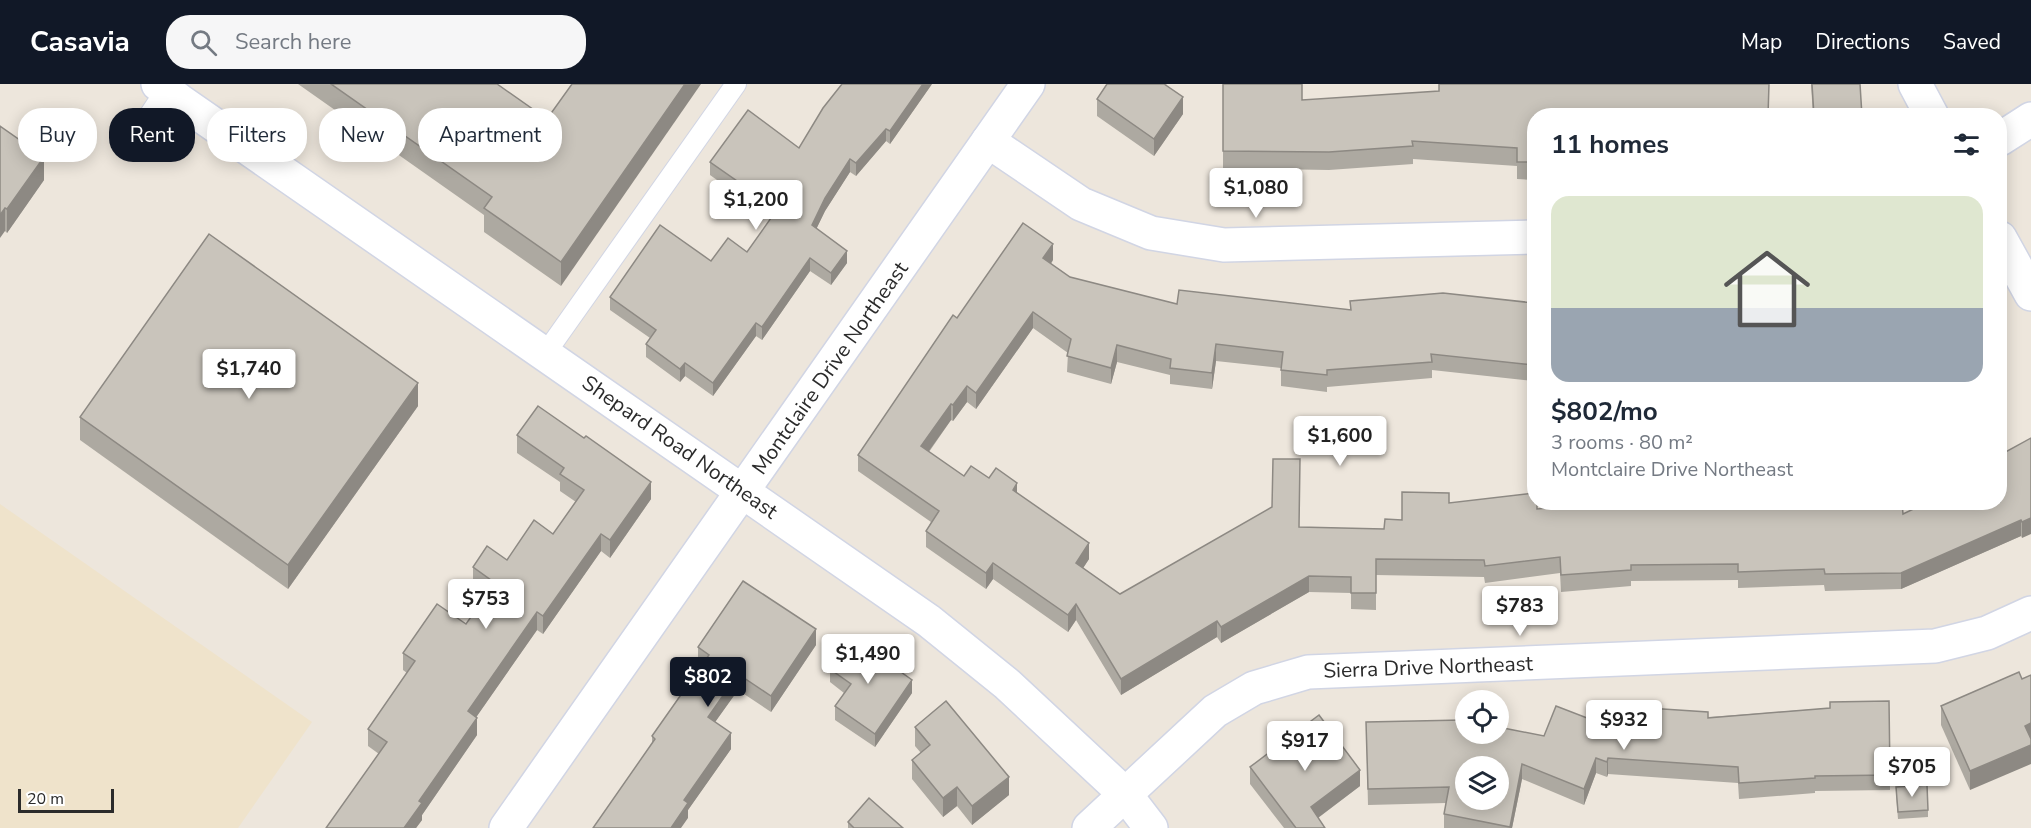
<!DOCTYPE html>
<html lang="en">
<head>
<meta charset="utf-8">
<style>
  :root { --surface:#fff; --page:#f6f6f7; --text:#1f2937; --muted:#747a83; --accent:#111827 }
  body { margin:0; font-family:"Nunito Sans",sans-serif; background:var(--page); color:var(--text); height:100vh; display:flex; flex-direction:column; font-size:22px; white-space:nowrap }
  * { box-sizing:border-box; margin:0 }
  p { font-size:20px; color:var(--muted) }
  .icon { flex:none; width:33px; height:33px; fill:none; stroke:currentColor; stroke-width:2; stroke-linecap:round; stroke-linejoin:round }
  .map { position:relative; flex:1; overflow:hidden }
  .sheet { position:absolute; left:1527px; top:24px; width:480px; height:402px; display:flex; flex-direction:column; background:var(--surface); border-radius:24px; box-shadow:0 3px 15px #0003 }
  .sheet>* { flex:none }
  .guide { position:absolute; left:18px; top:24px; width:570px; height:54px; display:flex; gap:12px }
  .buttons { position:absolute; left:1455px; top:606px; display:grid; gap:12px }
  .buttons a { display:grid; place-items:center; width:54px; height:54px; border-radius:50%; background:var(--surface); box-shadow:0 3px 15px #0003; font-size:30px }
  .scale { position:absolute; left:18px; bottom:15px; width:96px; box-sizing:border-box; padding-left:6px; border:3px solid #2b2b2b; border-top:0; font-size:16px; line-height:21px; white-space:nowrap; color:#2b2b2b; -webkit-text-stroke:4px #fff; paint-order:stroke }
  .price { position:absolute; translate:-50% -51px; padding:0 14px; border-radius:6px; background:#fff; color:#222; font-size:20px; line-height:39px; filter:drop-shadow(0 2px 3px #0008) }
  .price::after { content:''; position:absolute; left:50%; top:36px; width:18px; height:14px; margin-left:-9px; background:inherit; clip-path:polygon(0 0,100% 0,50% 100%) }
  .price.active { background:var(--accent); color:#fff }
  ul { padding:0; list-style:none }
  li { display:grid; align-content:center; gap:12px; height:318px; padding:0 24px }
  li span { display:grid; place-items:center; height:186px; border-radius:18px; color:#555 }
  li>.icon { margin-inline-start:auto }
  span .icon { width:108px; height:108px; fill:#fffc; stroke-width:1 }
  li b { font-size:26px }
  h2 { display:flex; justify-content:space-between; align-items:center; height:72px; padding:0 24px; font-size:26px }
  .chip { padding:0 21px; border-radius:24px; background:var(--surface); box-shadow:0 3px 15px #0003; font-size:21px; line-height:54px }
  .chip.active { background:var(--accent); color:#fff }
  header { display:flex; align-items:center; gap:36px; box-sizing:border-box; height:84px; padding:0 30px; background:var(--accent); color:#fff }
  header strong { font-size:28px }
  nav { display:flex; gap:33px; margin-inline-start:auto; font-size:21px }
  .search { width:420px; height:54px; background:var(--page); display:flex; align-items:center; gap:15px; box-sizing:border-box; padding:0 21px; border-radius:24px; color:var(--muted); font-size:22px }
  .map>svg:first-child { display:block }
  .education { fill:#efe3cb }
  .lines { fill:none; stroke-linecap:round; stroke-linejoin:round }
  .service-casing { stroke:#d1d5e4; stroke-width:22 }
  .minor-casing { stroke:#d1d5e4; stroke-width:36 }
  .service { stroke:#fff; stroke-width:20 }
  .minor { stroke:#fff; stroke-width:33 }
  .wall { fill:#ada9a1 }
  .shaded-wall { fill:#8d8983 }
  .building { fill:#c9c4bb; stroke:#8d8983; stroke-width:1.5; fill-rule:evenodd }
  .labels { text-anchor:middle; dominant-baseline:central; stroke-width:4.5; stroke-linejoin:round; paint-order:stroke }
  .street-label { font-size:21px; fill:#2b2b2b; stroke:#fff }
</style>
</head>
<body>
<header>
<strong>Casavia</strong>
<div class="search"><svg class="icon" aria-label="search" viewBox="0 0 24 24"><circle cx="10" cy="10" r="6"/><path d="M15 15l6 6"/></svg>Search here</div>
<nav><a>Map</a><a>Directions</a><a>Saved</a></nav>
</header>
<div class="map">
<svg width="2031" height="744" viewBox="0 0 2031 744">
  <rect width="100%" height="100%" fill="#ede6dc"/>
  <!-- education -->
  <path class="education" d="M 0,420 L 312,638 L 238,744 L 0,744 Z"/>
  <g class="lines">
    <defs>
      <g id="service">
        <path d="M 144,39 L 166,6"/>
        <path d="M 545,270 L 736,0"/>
      </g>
      <g id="minor">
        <path d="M 158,0 L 180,17 L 929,537 L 1007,600 L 1125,710 L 1151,744"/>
        <path d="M 1915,0 L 1932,32"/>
        <path d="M 2000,55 L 2031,35"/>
        <path d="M 988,57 L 1081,120 L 1151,149 L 1224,161 L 1534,153"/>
        <path d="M 2000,154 L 2031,210"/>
        <path d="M 506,744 L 1028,0"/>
        <path d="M 1089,744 L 1215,627 L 1254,604 L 1308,588 L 1935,562 L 1987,549 L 2031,529"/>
      </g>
    </defs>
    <!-- service casing -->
    <use href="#service" class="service-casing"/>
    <!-- minor casing -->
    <use href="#minor" class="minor-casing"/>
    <!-- service -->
    <use href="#service" class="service"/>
    <!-- minor -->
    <use href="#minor" class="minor"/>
  </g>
  <!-- wall -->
  <g class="wall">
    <path d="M 298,0 L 497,0 L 547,35 L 572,0 L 561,202 L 484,148 L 484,131 Z"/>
    <path d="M 932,0 L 890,60 L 886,57 L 856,92 L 850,88 L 825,127 L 816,145 L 847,179 L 831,201 L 810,187 L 762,256 L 756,252 L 713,312 L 685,292 L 680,298 L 646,273 L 646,260 L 650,254 L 610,226 L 610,213 L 711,177 L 747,168 L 770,136 L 755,125 L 755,123 L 710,91 L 710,78 L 799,64 Z"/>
    <path d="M 1107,0 L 1167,0 L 1166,1 L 1183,30 L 1154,72 L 1097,32 L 1097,15 Z"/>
    <path d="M 1223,0 L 1302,16 L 1534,32 L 1534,96 L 1517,95 L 1517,82 L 1413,75 L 1413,80 L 1329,86 L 1223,84 Z"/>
    <path d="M 1811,0 L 1860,0 L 1862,32 L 1813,32 Z"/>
    <path d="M 0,42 L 44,96 L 7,149 L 5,147 Z"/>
    <path d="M 1053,176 L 1051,180 L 1070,193 L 1177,220 L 1350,225 L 1350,217 L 1534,219 L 1534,297 L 1432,286 L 1432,294 L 1327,303 L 1327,308 L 1281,302 L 1281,284 L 1216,277 L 1212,305 L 1170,300 L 1170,291 L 1117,278 L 1111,300 L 1067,288 L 1068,269 L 1033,244 L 976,325 L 967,318 L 953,337 L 951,336 L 929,368 L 964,392 L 989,394 L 1017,409 L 1089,475 L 1083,484 L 1120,510 L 1299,443 L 1384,445 L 1402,436 L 1449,419 L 1537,425 L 1595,420 L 1594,418 L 1902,418 L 1903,430 L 2000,418 L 2031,354 L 2022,454 L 2021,452 L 1901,505 L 1825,507 L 1824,501 L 1738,504 L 1738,496 L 1631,497 L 1631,502 L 1561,508 L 1560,489 L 1485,499 L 1484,493 L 1376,491 L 1376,526 L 1351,525 L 1351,509 L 1309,508 L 1221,559 L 1217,553 L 1121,611 L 1076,536 L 1068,548 L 993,495 L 986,505 L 926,463 L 926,447 L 931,438 L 858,387 L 858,371 L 957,234 Z"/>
    <path d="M 418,322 L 288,505 L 80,356 L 80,333 Z"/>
    <path d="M 517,351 L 651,415 L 610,474 L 601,467 L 543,550 L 537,546 L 476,633 L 477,651 L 422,731 L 422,736 L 416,744 L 326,744 L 379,670 L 368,662 L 368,645 L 407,589 L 403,586 L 403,569 L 466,540 L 487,510 L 473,500 L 473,483 L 507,476 L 553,450 L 576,418 L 560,407 L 560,398 L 517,369 Z"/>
    <path d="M 816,561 L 771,628 L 738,606 L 715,638 L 731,665 L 688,726 L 688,734 L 652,661 L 652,652 L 701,581 L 698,579 L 698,563 Z"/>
    <path d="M 830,585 L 912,609 L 875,663 L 835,636 L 835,622 L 844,609 L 830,598 Z"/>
    <path d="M 2019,588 L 1970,706 L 1941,641 L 1941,622 Z"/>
    <path d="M 1889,617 L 1890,706 L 1815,707 L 1815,709 L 1739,715 L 1738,699 L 1608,690 L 1607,693 L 1596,689 L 1584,721 L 1522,695 L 1512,744 L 1444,744 L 1444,730 L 1446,719 L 1368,721 L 1366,638 L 1544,652 L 1631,651 L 1708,633 L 1830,624 Z"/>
    <path d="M 915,643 L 1009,711 L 972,741 L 957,722 L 943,733 L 912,695 L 912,676 L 921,669 L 915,662 Z"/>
    <path d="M 1250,683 L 1360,702 L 1318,734 L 1325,744 L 1284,744 L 1250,700 Z"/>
    <path d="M 1896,710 L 1928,726 L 1928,733 L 1898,735 Z"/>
    <path d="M 848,738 L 903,744 L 848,744 Z"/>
  </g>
  <!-- shaded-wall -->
  <g class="shaded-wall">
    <path d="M 685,0 L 701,0 L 561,202 L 561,178 Z"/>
    <path d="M 923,0 L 932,0 L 890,60 L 890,47 Z"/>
    <path d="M 1183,13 L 1183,30 L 1154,72 L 1154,55 Z"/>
    <path d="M 886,45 L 886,57 L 856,92 L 856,79 Z"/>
    <path d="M 44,73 L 44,96 L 7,149 L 7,125 Z"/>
    <path d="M 850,75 L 850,88 L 825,127 L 812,154 L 812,141 L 825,114 Z"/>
    <path d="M 5,124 L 5,147 L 0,154 L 0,131 Z"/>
    <path d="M 1053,160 L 1053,176 L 1043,190 L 1043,174 Z"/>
    <path d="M 847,167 L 847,179 L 831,201 L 831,189 Z"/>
    <path d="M 810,174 L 810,187 L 762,256 L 762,243 Z"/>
    <path d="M 1033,228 L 1033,244 L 976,325 L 976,309 Z"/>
    <path d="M 756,239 L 756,252 L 713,312 L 713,299 Z"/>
    <path d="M 1216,260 L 1216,277 L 1212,305 L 1212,289 Z"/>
    <path d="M 1117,261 L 1117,278 L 1111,300 L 1111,284 Z"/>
    <path d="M 685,279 L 685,292 L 680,298 L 680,285 Z"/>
    <path d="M 418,299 L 418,322 L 288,505 L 288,481 Z"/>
    <path d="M 967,302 L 967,318 L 953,337 L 953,321 Z"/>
    <path d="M 951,320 L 951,336 L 921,378 L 921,362 Z"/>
    <path d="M 651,398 L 651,415 L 610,474 L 610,456 Z"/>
    <path d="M 1017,399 L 1017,416 L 1013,406 Z"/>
    <path d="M 2031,434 L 2031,450 L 2022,454 L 2022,438 Z"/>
    <path d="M 2021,436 L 2021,452 L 1901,505 L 1901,489 Z"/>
    <path d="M 601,450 L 601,467 L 543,550 L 543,532 Z"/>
    <path d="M 1089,459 L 1089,475 L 1076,495 L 1076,479 Z"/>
    <path d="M 993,479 L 993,495 L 986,505 L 986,489 Z"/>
    <path d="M 1309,492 L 1309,508 L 1221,559 L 1221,543 Z"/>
    <path d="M 1076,520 L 1076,536 L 1068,548 L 1068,531 Z"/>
    <path d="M 537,528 L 537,546 L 468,645 L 468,627 Z"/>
    <path d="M 1217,537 L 1217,553 L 1121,611 L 1121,595 Z"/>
    <path d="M 816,545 L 816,561 L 771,628 L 771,612 Z"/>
    <path d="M 738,590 L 738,606 L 708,648 L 708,633 Z"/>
    <path d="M 912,596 L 912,609 L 875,663 L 875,650 Z"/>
    <path d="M 477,634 L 477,651 L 422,731 L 422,736 L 416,744 L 404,744 L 419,717 Z"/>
    <path d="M 2031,639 L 2031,658 L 2025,642 Z"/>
    <path d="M 731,649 L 731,665 L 688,726 L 688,734 L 681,744 L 671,744 L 684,716 Z"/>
    <path d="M 2031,661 L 2031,680 L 1970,706 L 1970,687 Z"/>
    <path d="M 1596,674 L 1596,689 L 1584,721 L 1584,705 Z"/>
    <path d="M 1608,674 L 1608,690 L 1607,693 L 1607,678 Z"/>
    <path d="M 1522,680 L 1522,695 L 1512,744 L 1510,744 Z"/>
    <path d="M 1360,686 L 1360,702 L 1311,739 L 1311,723 Z"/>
    <path d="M 1009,693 L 1009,711 L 972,741 L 972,722 Z"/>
    <path d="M 957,703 L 957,722 L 943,733 L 943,714 Z"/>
  </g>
  <!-- building -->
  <g class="building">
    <path d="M 331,0 L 497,0 L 547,35 L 572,0 L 685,0 L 561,178 L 484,124 L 492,113 Z"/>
    <path d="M 842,0 L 923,0 L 890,47 L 886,45 L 856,79 L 850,75 L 825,114 L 812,141 L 847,167 L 831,189 L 810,174 L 762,243 L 756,239 L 713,299 L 685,279 L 680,285 L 646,260 L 656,246 L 610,213 L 660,141 L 711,177 L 728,154 L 747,168 L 776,127 L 755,112 L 757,111 L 710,78 L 748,26 L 799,64 L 823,24 Z"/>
    <path d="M 1107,0 L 1164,0 L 1183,13 L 1154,55 L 1097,15 Z"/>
    <path d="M 1223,0 L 1302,0 L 1302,16 L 1439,7 L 1439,0 L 1769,0 L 1768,32 L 1534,32 L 1534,78 L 1517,78 L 1517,64 L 1412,57 L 1413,62 L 1329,68 L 1223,67 Z"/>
    <path d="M 1812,0 L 1860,0 L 1862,32 L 1814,32 Z"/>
    <path d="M 0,42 L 44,73 L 7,125 L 5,124 L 0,131 Z"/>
    <path d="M 1023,139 L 1053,160 L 1043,174 L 1070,193 L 1177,220 L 1179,206 L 1351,226 L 1350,217 L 1443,209 L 1534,219 L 1534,281 L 1431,270 L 1432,278 L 1327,286 L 1327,291 L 1281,286 L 1283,268 L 1216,260 L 1212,289 L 1170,284 L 1171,275 L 1117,261 L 1111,284 L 1067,272 L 1071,255 L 1033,228 L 976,309 L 967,302 L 953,321 L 951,320 L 921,362 L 964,392 L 971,382 L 989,394 L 996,384 L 1017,399 L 1013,406 L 1089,459 L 1076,479 L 1120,510 L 1272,423 L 1273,375 L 1300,375 L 1299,443 L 1384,445 L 1385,435 L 1402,436 L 1402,408 L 1449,409 L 1449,419 L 1534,409 L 1534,418 L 1537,418 L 1537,425 L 1595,420 L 1595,418 L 1902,418 L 1903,430 L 1928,418 L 2000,418 L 2000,371 L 2031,354 L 2031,434 L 2022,438 L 2021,436 L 1901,489 L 1825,490 L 1824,485 L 1738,488 L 1738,480 L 1631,481 L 1631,486 L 1561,491 L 1560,473 L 1485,482 L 1484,476 L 1376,475 L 1376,509 L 1351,509 L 1351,493 L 1309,492 L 1221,543 L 1217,537 L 1121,595 L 1076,520 L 1068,531 L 993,479 L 986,489 L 926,447 L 939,427 L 858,371 L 953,231 L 957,234 Z"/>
    <path d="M 209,150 L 418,299 L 288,481 L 80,333 Z"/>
    <path d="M 538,322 L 584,354 L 586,352 L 651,398 L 610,456 L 601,450 L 543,532 L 537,528 L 468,627 L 477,634 L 419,717 L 422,719 L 404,744 L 326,744 L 387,658 L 368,645 L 415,577 L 403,569 L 437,520 L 466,540 L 495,499 L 473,483 L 487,462 L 507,476 L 534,436 L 553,450 L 584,406 L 560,390 L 564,384 L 517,351 Z"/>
    <path d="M 743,497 L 816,545 L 771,612 L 738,590 L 708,633 L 731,649 L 684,716 L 688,719 L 671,744 L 593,744 L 655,655 L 652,652 L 709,571 L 698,563 Z"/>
    <path d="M 852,553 L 912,596 L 875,650 L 835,622 L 851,600 L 830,585 Z"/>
    <path d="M 2019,588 L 2022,595 L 2031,591 L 2031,639 L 2025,642 L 2031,655 L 2031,661 L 1970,687 L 1941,622 Z"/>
    <path d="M 946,617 L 1009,693 L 972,722 L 957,703 L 943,714 L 912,676 L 930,661 L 915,643 Z"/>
    <path d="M 1889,617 L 1890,691 L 1815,692 L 1815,694 L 1739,699 L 1738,683 L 1608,674 L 1607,678 L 1596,674 L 1584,705 L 1522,680 L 1510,743 L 1444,730 L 1449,703 L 1368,705 L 1366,638 L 1463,636 L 1466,636 L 1466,650 L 1498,650 L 1498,643 L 1544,652 L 1556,622 L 1631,651 L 1633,623 L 1708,628 L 1708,634 L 1830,624 L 1830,618 ZM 1466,682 L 1498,682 L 1498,716 L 1466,716 Z"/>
    <path d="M 1319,631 L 1360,686 L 1311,723 L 1325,744 L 1296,744 L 1250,683 Z"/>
    <path d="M 1927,701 L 1928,726 L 1898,728 L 1896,703 Z"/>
    <path d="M 869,714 L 903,744 L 854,744 L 848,738 Z"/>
  </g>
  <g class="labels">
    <!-- street labels -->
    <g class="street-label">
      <text transform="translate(830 284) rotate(-55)">Montclaire Drive Northeast</text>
      <text transform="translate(680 363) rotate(35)">Shepard Road Northeast</text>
      <text transform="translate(1428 583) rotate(-2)">Sierra Drive Northeast</text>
    </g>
  </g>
</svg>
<div class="buttons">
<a><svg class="icon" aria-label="locate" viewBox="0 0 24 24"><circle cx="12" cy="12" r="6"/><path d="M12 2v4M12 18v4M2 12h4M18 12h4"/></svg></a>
<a><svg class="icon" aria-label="layers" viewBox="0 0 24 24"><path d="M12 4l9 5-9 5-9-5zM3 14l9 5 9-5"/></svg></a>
</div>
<div class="scale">20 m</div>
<b class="price" style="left:1256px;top:135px">$1,080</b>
<b class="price" style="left:756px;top:147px">$1,200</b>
<b class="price" style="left:249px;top:316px">$1,740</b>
<b class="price" style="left:1340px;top:383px">$1,600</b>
<b class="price" style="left:486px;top:546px">$753</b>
<b class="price" style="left:1520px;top:553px">$783</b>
<b class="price" style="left:868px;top:601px">$1,490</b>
<b class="price active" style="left:708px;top:624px">$802</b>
<b class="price" style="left:1624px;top:667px">$932</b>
<b class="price" style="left:1305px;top:688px">$917</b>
<b class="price" style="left:1912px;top:714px">$705</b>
<div class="guide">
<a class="chip">Buy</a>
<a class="chip active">Rent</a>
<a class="chip">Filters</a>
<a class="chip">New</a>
<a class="chip">Apartment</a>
</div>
<section class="sheet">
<h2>11 homes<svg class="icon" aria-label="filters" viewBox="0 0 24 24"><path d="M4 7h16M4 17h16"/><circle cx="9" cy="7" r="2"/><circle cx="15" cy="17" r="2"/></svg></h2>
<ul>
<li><span style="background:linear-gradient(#dfe7d0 60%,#9aa5b1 0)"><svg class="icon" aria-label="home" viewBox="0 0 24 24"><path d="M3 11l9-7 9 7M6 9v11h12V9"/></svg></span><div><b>$802/mo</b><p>3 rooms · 80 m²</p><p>Montclaire Drive Northeast</p></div></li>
</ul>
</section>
</div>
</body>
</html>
